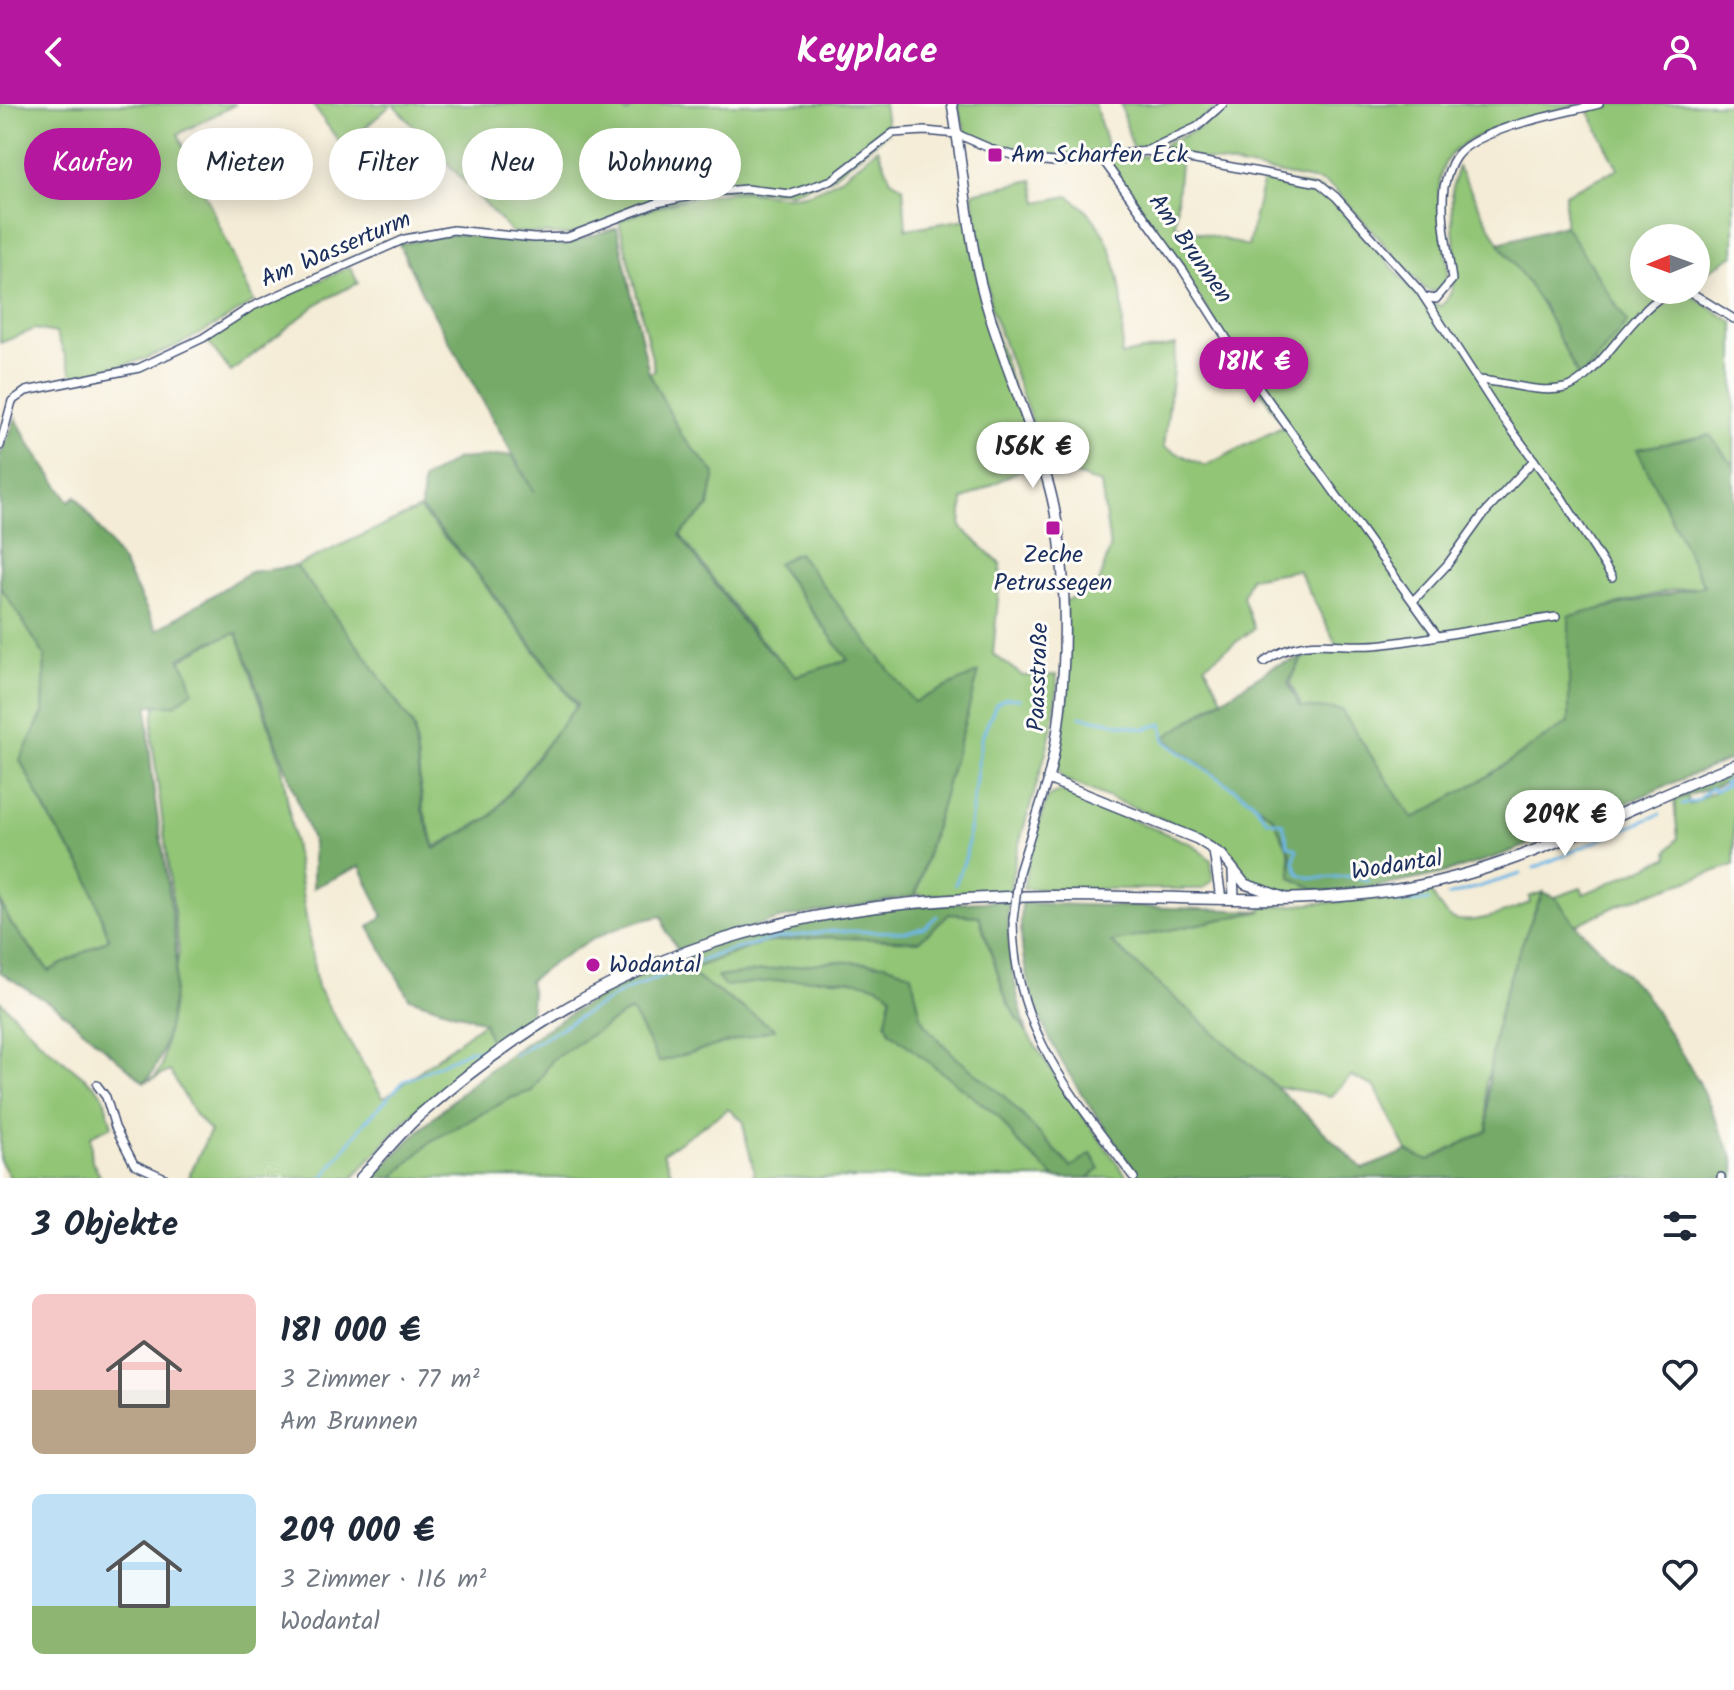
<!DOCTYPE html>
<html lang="de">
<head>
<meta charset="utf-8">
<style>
  :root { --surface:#fff; --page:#f6f6f7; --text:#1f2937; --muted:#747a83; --accent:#b5179e }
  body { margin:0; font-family:Kalam,sans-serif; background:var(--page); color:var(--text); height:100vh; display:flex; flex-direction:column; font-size:30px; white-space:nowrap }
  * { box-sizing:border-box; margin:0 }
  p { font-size:26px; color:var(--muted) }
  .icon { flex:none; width:44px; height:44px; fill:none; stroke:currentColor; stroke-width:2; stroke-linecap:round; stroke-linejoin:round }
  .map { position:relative; height:1074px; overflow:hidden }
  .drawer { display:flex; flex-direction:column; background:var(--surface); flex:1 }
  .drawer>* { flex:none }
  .hud { position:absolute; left:24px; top:24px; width:800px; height:72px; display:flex; gap:16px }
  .needle { width:52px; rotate:269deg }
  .fabs { position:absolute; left:1630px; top:120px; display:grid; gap:16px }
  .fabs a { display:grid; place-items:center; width:80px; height:80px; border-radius:50%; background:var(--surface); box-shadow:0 4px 20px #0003; font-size:40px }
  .price { position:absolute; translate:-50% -68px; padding:0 18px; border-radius:28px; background:#fff; color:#222; font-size:26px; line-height:52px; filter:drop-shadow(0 2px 4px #0008) }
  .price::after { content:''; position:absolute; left:50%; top:48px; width:24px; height:18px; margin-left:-12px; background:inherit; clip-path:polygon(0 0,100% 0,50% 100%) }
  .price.active { background:var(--accent); color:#fff }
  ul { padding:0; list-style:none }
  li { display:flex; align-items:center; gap:24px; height:200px; padding:0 32px }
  li span { display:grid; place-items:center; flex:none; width:224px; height:160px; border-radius:12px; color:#555 }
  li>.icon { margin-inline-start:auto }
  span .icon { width:96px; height:96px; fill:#fffc; stroke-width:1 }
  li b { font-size:34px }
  h2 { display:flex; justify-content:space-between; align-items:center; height:96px; padding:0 32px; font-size:34px }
  .pill { padding:0 28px; border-radius:36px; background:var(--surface); box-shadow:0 4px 20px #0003; font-size:28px; line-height:72px }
  .pill.active { background:var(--accent); color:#fff }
  header { display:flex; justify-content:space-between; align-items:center; height:104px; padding:0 32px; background:var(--accent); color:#fff; font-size:36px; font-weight:600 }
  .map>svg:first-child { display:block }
  .green { fill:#92c576; stroke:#567a6a; stroke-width:2 }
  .forest { fill:#75aa67; stroke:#486c62; stroke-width:2 }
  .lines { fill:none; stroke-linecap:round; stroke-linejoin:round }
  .stream { stroke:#6eb7e6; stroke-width:3 }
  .minor-casing { stroke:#3c4b70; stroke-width:10 }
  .tertiary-casing { stroke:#3c4b70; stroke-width:12 }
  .secondary-casing { stroke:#3c4b70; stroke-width:13 }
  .minor { stroke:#fff; stroke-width:7 }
  .tertiary { stroke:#fff; stroke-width:9 }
  .secondary { stroke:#fff; stroke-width:10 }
  .minor-bridge-casing { stroke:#3c4b70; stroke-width:10; stroke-linecap:butt }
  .minor-bridge { stroke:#fff; stroke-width:7 }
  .poi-dot { fill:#b5179e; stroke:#fdfcf7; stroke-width:3 }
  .labels { text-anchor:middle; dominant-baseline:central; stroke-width:6; stroke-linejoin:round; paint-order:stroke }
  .poi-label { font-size:24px; fill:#1b2f5e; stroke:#fdfcf7; text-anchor:start }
  .street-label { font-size:24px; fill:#1b2f5e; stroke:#fdfcf7 }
</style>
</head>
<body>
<header><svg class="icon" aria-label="back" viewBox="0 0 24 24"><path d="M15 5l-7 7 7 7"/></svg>Keyplace<svg class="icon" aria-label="person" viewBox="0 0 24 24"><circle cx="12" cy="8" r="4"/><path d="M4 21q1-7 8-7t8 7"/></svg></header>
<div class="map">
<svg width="1734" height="1074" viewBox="0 0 1734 1074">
  <rect width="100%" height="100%" fill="#fdfcf7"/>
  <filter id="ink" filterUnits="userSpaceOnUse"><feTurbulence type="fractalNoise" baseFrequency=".0125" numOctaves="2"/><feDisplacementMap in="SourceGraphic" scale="16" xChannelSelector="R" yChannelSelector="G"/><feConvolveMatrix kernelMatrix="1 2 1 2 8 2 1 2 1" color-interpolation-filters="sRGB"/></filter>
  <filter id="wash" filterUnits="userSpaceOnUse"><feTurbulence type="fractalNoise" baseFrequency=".006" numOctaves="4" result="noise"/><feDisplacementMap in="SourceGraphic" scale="32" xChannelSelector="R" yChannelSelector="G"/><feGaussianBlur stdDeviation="1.8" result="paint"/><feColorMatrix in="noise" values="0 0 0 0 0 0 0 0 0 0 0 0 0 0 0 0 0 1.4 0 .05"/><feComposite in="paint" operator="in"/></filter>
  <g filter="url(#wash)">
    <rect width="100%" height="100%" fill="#f4ecd6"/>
    <!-- green -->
    <g class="green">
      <path d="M 0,0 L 236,0 L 178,30 L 254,198 C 191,237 148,261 73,272 L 56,229 L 35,225 L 0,239 Z"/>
      <path d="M 312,0 L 392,0 L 343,43 Z"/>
      <path d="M 393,0 L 619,0 L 627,9 L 638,0 L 884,0 L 888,28 L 831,74 L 791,88 L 710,85 L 568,131 L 511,128 Z"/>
      <path d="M 957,0 L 1095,0 L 1108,45 C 1048,59 1022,54 966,29 Z"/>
      <path d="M 1121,0 L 1220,0 C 1196,21 1166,43 1132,43 Z"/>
      <path d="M 1227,0 L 1581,0 C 1549,9 1463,26 1446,57 C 1434,79 1440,113 1444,137 C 1446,152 1452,171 1442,185 L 1434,188 L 1425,185 L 1335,86 L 1323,78 L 1161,47 L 1160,43 L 1198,25 Z"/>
      <path d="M 1611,0 L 1734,0 L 1734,151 L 1696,175 L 1696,134 L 1644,134 L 1644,186 L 1683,186 L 1734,219 L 1734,362 L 1709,331 L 1638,345 L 1704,482 L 1668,487 L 1569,513 L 1569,618 L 1483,675 L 1412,715 L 1341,606 L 1302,604 L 1290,578 L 1302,555 L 1338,543 L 1298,466 L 1250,474 L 1243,493 L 1254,525 L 1205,561 L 1222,594 L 1165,634 L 1272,712 C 1286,732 1291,749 1291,774 L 1323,787 C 1301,786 1264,790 1247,774 C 1232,760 1224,744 1206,733 L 1063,675 L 1057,662 L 1067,597 L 1065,497 L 1097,484 L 1110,444 L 1101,380 L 1047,360 L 991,204 L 972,89 L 1033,76 L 1038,98 L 1068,92 C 1119,122 1127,197 1121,251 L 1176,241 L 1164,343 L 1205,362 L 1284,322 L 1106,53 L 1148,52 L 1180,58 L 1175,122 L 1248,142 L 1264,73 L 1322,85 L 1420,194 L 1441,202 C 1473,174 1439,109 1458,63 L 1499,139 L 1565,121 L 1565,90 L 1618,65 L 1588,6 Z"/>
      <path d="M 878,44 L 891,76 L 903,83 L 906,125 L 967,115 L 977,173 L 1037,357 L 963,396 L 961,423 L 1001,461 L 993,550 L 1023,572 L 1057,571 C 1057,649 1018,715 1009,791 L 916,791 L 978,569 L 914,599 L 797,449 L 777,460 L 848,556 L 796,573 L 749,523 L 680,430 L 709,403 L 714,369 L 681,332 L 648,269 L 655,267 L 619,117 C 659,101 701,88 745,88 C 768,89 789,96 812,88 C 837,80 858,60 878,44 Z"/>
      <path d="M 350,163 L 358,179 L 320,198 L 231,268 L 206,235 L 251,207 Z"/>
      <path d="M 419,405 L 468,459 L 576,602 L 491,712 L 435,743 L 423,704 L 414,623 L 367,554 L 296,462 Z"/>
      <path d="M 0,482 L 45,552 L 43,609 L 20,656 L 53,720 L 87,770 L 109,835 L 49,867 L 11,820 L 0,797 Z"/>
      <path d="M 237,529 L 281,657 L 317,883 L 382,992 L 387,992 L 484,918 L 492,943 L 403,1018 L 353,1074 L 188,1074 L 210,1027 L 195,1011 L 170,967 L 145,978 L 155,973 L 162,962 L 179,847 L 152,635 C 154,570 177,549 237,529 Z"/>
      <path d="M 1734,677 L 1734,761 L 1625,798 L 1576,821 L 1555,793 L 1581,784 L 1584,790 L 1669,753 L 1668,747 L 1678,734 L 1674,696 L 1686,687 L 1689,701 Z"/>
      <path d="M 1062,687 L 1192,740 L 1211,756 L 1213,776 L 1203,785 L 1023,785 L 1032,740 L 1048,693 Z"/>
      <path d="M 1428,786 C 1437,793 1438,805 1448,812 C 1468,825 1510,806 1530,799 L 1529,793 L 1543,788 L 1532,813 L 1486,979 L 1488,1026 L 1428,1057 L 1407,1047 L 1375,983 L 1351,972 L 1331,992 L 1275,982 L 1110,838 L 1262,807 L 1261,804 L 1381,794 Z"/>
      <path d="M 949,810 L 979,812 L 1007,898 L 1065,987 L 1128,1074 L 754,1074 C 754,1054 744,1039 744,1018 L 728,1005 L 663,1049 L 674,1074 L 393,1074 L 431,1037 L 511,994 L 532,987 L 553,955 L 631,905 L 720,938 L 774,925 L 685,866 L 763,839 L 823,833 L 919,837 Z"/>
      <path d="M 0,897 L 44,941 L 95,982 L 104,994 L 112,1022 L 90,1032 L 92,1057 L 101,1074 L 10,1074 L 0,1056 Z"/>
    </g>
    <!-- forest -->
    <g class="forest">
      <path d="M 1565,121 L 1627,218 L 1580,276 L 1542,200 L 1499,139 Z"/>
      <path d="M 617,124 L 649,269 L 682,332 L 715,369 L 708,403 L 680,431 L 747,524 L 796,572 L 848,556 L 777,459 L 798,449 L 914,598 L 979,568 L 915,792 L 779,815 L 678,846 L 666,827 L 662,812 C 610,821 571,845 529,877 L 532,891 L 529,917 L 492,943 L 484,918 L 409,894 L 369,823 L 383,812 L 360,762 L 313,784 L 313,739 L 237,529 L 210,538 L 179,555 L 187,567 L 193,587 L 175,601 L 148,601 C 147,683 169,763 176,845 C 178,875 168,961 144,978 L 59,905 L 0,868 L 0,797 L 11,820 L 49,867 L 109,835 L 87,770 L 53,720 L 20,656 L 43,609 L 45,552 L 0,482 L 0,352 L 16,314 L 30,341 L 69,397 L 76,392 L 123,459 L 157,526 L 250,468 L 296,462 L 367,554 L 414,624 L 422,705 L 435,745 L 492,712 L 577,601 L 468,457 L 421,405 L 423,376 L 457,355 L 512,351 L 534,388 L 422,189 L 399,140 L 453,130 L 566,139 Z"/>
      <path d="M 1710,331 L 1734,363 L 1734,654 C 1621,696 1518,758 1397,779 C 1375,783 1348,789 1325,787 C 1314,786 1301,778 1291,774 L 1291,751 L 1273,713 L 1164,634 L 1274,562 L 1302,554 L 1288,579 L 1300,603 L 1341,606 L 1413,715 L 1483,675 L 1569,618 L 1569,512 L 1704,482 L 1637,345 Z"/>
      <path d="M 1734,667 L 1734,676 L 1675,696 L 1676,717 L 1675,691 Z"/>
      <path d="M 1543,788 L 1555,793 L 1576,821 L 1645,890 L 1699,978 L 1734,1056 L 1734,1074 L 1139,1074 C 1082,988 1011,908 1022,799 L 1262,807 L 1111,838 L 1283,989 L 1363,1065 L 1407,1047 L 1428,1057 L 1488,1026 C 1485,933 1507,872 1543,788 Z"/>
      <path d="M 1009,796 C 1006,842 1014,884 1027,928 L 1007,898 L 979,812 L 949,810 L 919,837 L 823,833 L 762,839 L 686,867 L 775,925 L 659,958 L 631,906 L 553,955 L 532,987 L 511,994 L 431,1037 L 393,1074 L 373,1074 C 501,935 666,830 857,807 C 907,801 959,800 1009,796 Z"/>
      <path d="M 834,857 L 885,860 L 911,869 L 921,912 L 930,927 L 958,955 L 1004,992 L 1071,1063 L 1091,1050 L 1100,1065 L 1088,1074 L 1055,1074 L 1016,1037 L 999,1013 L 890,928 L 886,918 L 891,891 C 865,863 762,879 724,882 L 717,873 Z"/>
    </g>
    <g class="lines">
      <!-- stream -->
      <g class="stream">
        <path d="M 1080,612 L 1144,625 L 1162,620 L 1165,637 L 1174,644 L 1252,697 L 1267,716 L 1283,719 L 1288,741 L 1297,745 L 1294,757 L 1298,769 C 1318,782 1343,765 1368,777"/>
        <path d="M 1724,680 L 1734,673"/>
        <path d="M 1682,701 L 1698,696 L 1711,684 L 1714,687 L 1734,679"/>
        <path d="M 1534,764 L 1660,710"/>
        <path d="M 955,781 L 966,752 L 981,635 L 996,600 L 1006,594 L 1020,595"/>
        <path d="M 1448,792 L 1521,770"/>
        <path d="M 1398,799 L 1429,796"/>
        <path d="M 514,951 L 624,887 L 721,849 L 778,834 L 833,827 L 906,828 L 925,823 L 937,812"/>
        <path d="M 323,1074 L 365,1018 L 403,978 L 470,946 L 482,946"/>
      </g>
    </g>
  </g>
  <g filter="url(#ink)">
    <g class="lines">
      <defs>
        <g id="minor">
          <path d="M 1148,46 L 1197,23 L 1223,0"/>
          <path d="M 1100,52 L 1183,166 L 1246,265 L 1436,530"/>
          <path d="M 1687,186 L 1734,215"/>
          <path d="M 1424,193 L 1436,195 L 1452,176 C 1448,146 1440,113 1444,83 C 1446,75 1450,61 1455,54 C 1474,24 1565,9 1599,0"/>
          <path d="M 1479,276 C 1507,278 1537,290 1565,284 C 1598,277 1631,203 1674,186"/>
          <path d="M 0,342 L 12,297 L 26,287 L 139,264 L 203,234 L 251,203 L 405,135 L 453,126 L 534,134 L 568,133 L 657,99 L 710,88 L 746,85 L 791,90 L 832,76 L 893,29 L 925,27 L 957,30 L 996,47 L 1033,56 L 1055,58 L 1146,47 L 1319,79 L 1336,93 L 1420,187 L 1497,306 L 1562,394 L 1612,473"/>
          <path d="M 1414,496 L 1447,461 L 1483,411 L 1534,356"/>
          <path d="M 1264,558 C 1306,528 1338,546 1384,540 C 1441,533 1498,521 1556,513"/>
          <path d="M 1019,768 L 1048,675"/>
          <path d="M 1013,816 C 1013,927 1072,990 1134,1074"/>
          <path d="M 97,981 L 106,993 L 115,1023 L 134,1060 L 165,1074"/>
          <path d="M 1721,1073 L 1721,1074"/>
        </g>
        <g id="tertiary">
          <path d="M 952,0 C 964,67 968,144 989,209 C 1006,265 1030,318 1047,375 C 1071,455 1069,595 1048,675 L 1197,735 L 1222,751 L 1245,780 L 1283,793"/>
          <path d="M 1214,747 L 1221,795"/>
          <path d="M 1233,767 L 1234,794"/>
        </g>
        <path id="secondary" d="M 361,1074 C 381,1053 400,1028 422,1009 C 616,839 800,795 1052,792 C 1165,791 1281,803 1394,786 C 1516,768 1621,705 1734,661"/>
      </defs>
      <!-- minor casing -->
      <use href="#minor" class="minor-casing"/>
      <!-- tertiary casing -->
      <use href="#tertiary" class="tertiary-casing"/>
      <!-- secondary casing -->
      <use href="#secondary" class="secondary-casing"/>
      <!-- minor -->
      <use href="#minor" class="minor"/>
      <!-- tertiary -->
      <use href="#tertiary" class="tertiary"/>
      <!-- secondary -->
      <use href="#secondary" class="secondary"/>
      <defs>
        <path id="minor-bridge" d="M 1013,816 L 1019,768"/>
      </defs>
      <!-- minor-bridge casing -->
      <use href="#minor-bridge" class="minor-bridge-casing"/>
      <!-- minor-bridge -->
      <use href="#minor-bridge" class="minor-bridge"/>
    </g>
  </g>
  <!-- markers -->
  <g class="poi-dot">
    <rect x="987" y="43" width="16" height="16" rx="4"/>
    <rect x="1045" y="416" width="16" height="16" rx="4"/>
    <circle cx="593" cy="861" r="8"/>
  </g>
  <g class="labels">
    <!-- poi labels -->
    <g class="poi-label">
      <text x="1011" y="51">Am Scharfen Eck</text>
      <text x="1053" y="451" text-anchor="middle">Zeche<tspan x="1053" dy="28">Petrussegen</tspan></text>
      <text x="609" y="861">Wodantal</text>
    </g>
    <!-- street labels -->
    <g class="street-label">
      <text transform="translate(1190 145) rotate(55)">Am Brunnen</text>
      <text transform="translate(336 146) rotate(-23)">Am Wasserturm</text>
      <text transform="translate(1039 573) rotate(-88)">Paasstraße</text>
      <text transform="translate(1397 762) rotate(-9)">Wodantal</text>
    </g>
  </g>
</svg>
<div class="fabs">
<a><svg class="needle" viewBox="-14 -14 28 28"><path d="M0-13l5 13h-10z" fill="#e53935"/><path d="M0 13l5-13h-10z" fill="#747a83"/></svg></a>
</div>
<b class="price active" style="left:1254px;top:301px">181K €</b>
<b class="price" style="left:1033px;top:386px">156K €</b>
<b class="price" style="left:1565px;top:754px">209K €</b>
<div class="hud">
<a class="pill active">Kaufen</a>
<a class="pill">Mieten</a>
<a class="pill">Filter</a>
<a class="pill">Neu</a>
<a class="pill">Wohnung</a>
</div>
</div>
<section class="drawer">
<h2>3 Objekte<svg class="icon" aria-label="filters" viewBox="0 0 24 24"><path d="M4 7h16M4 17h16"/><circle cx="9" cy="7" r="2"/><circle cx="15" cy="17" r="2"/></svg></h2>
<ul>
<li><span style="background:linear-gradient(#f6c9c9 60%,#b9a48a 0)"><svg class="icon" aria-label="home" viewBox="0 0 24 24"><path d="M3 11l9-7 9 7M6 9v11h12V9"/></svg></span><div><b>181 000 €</b><p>3 Zimmer · 77 m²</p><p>Am Brunnen</p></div><svg class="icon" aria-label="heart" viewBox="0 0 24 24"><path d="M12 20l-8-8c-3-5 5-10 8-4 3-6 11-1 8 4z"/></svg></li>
<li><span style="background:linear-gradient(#bfe0f5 70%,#8fb573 0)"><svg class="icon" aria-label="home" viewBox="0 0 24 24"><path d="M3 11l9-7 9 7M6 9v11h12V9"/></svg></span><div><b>209 000 €</b><p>3 Zimmer · 116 m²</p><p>Wodantal</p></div><svg class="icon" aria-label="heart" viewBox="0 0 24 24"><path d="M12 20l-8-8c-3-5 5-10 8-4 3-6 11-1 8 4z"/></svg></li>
</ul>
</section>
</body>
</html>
